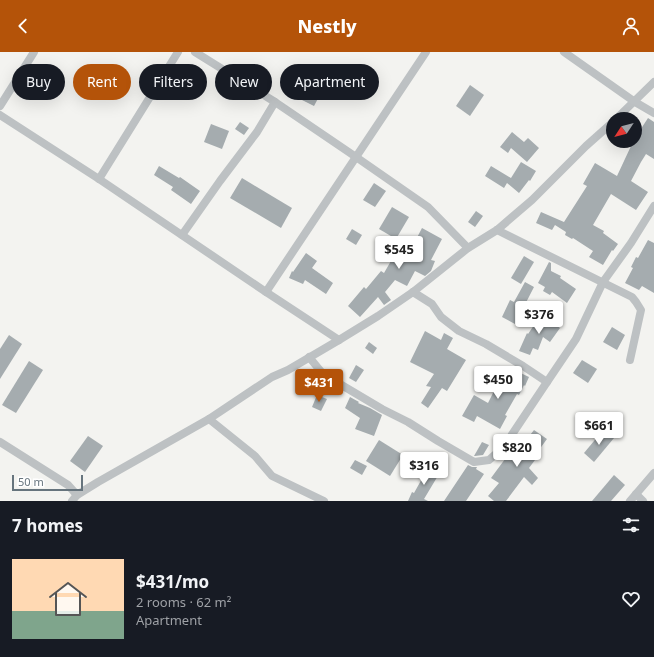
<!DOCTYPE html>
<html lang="en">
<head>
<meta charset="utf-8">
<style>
  :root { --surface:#171b24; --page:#20242c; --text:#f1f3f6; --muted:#9ea1a6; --accent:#b45309 }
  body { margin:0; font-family:"Noto Sans",sans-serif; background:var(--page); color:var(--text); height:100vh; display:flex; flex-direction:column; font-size:15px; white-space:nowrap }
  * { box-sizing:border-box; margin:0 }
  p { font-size:13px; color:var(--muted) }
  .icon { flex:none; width:22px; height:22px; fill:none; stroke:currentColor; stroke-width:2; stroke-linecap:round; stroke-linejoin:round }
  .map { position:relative; height:449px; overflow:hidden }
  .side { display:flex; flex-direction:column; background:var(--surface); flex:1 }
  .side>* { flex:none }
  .top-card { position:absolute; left:12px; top:12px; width:400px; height:36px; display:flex; gap:8px }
  .needle { width:26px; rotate:234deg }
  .controls { position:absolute; left:606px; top:60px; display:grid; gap:8px }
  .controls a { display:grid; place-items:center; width:36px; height:36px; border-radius:50%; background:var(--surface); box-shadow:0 4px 16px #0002; font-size:20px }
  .scale { position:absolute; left:12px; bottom:10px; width:71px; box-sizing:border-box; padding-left:4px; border:2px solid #66747d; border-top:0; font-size:11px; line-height:14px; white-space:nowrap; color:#66747d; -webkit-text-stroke:3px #fff; paint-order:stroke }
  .price { position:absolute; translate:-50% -34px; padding:0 9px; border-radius:4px; background:#fff; color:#222; font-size:13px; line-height:26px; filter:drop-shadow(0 1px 2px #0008) }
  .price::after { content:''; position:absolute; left:50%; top:24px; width:12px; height:9px; margin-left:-6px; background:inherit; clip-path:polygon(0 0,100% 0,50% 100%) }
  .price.selected { background:var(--accent); color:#fff }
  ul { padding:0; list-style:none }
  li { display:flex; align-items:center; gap:12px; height:100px; padding:0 12px }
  li span { display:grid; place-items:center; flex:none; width:112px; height:80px; border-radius:0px; color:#555 }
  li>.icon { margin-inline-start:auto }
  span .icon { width:48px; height:48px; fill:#fffc; stroke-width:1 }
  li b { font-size:17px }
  h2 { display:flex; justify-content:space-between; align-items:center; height:48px; padding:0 12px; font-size:17px }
  .pill { padding:0 14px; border-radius:18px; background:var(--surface); box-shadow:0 4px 16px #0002; font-size:14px; line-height:36px }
  .pill.selected { background:var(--accent); color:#fff }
  header { display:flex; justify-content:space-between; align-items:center; height:52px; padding:0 12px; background:var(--accent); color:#fff; font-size:18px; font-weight:800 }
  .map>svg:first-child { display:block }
  .building { fill:#a5acaf }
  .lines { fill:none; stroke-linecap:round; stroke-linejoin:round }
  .street { stroke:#bdc1c3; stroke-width:8 }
</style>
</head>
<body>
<header><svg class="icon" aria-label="back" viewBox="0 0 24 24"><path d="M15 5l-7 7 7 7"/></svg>Nestly<svg class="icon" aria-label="person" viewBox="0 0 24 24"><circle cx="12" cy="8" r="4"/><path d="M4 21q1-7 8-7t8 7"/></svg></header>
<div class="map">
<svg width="654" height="449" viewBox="0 0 654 449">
  <rect width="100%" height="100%" fill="#f3f3f0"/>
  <!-- building -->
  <g class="building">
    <path d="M 470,33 L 484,43 L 470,64 L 456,54 Z"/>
    <path d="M 307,34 L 321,41 L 314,54 L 300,47 Z"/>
    <path d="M 648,66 L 654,70 L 654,107 L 646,102 L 641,110 L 631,129 L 648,140 L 636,158 L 611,142 L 593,173 L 604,179 L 603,181 L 618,192 L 613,199 L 612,198 L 603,213 L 589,205 L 593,199 L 573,186 L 572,187 L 565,183 L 566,180 L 555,173 L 552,178 L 536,171 L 541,160 L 564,170 L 587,134 L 583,132 L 595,111 L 617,124 L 631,94 L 630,94 L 633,89 L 635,89 L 635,86 Z"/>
    <path d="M 240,70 L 249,76 L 244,83 L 235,77 Z"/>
    <path d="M 211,72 L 229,79 L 222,97 L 204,90 Z"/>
    <path d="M 512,80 L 524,90 L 528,86 L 539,96 L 527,110 L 511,96 L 508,101 L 500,95 Z"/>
    <path d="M 521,110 L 536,119 L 530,129 L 529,128 L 519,141 L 507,131 L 504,136 L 485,124 L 491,114 L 511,126 Z"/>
    <path d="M 159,114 L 179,126 L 180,125 L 200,139 L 191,152 L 171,138 L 173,135 L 154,123 Z"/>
    <path d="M 242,126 L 292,156 L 281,176 L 230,146 Z"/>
    <path d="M 374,131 L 386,139 L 375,155 L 363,148 Z"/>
    <path d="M 392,155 L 409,165 L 396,187 L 379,177 Z"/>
    <path d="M 476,159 L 483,164 L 475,175 L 468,170 Z"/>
    <path d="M 422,176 L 442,187 L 431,208 L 435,209 L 431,219 L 425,224 L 415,219 L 407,234 L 395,228 L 385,240 L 391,248 L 384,253 L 378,245 L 360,265 L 348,254 L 364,235 L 366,237 L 381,219 L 384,221 L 395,202 L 389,199 L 395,189 L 411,197 Z"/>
    <path d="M 352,177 L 362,183 L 356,193 L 346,187 Z"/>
    <path d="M 648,188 L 654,191 L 654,241 L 642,234 L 639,238 L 625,231 L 633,216 L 631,215 L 636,205 L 638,206 Z"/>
    <path d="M 306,201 L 317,209 L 312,216 L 333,231 L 326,242 L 305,228 L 303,232 L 289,226 L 292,219 L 293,220 Z"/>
    <path d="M 524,204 L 534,210 L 521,232 L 511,226 Z"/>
    <path d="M 549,210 L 551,211 L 551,219 L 561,224 L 560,226 L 576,237 L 567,251 L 552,240 L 550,243 L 543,239 L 545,235 L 538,231 Z"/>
    <path d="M 525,230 L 534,235 L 515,272 L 502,265 L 510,248 L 514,250 Z"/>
    <path d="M 541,263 L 560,276 L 550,290 L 543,285 L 538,298 L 533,296 L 530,303 L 519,299 L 527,281 L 528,282 Z"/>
    <path d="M 612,275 L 625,283 L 617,298 L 603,290 Z"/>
    <path d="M 425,279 L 441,288 L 444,281 L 453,286 L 447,297 L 466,308 L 447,339 L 442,336 L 428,356 L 421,351 L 431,335 L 426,334 L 434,322 L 410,310 Z"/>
    <path d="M 9,283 L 22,292 L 0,327 L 0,297 Z"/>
    <path d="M 369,290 L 377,296 L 373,302 L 365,296 Z"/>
    <path d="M 582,308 L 597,317 L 588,331 L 573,321 Z"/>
    <path d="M 29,309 L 43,318 L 16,361 L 2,353 Z"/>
    <path d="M 356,313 L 364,318 L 356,330 L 349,326 Z"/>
    <path d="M 508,315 L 529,325 L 525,334 L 524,333 L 519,343 L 517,342 L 505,363 L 507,364 L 500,377 L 477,364 L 474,370 L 462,364 L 474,343 L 488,351 L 497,333 L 499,334 L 503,325 Z"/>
    <path d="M 317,343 L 327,347 L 321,359 L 312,355 Z"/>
    <path d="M 350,345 L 359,350 L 358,351 L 370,356 L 382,363 L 374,384 L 355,377 L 360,366 L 345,356 Z"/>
    <path d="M 604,377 L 614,386 L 594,410 L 584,401 Z"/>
    <path d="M 534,378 L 547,387 L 533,406 L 535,408 L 529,416 L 538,426 L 532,433 L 524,425 L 506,449 L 494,449 L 488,444 L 499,431 L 491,426 L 508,403 L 507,402 L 515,392 L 520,396 Z"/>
    <path d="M 88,384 L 103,394 L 85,420 L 70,409 Z"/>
    <path d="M 379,388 L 403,403 L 390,424 L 366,409 Z"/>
    <path d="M 482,390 L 489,393 L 483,403 L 475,404 L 474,404 Z"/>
    <path d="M 355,408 L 367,414 L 362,423 L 350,416 Z"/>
    <path d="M 468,413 L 472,415 L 477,415 L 476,417 L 484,422 L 466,449 L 444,449 Z"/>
    <path d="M 428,416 L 439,422 L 424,447 L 428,449 L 408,449 L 412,440 L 414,441 Z"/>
    <path d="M 614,423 L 625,433 L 611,449 L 592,449 Z"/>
  </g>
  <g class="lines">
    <!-- street -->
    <g class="street">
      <path d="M 195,0 L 275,50 L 356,105 L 428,155 L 468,196"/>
      <path d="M 564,0 L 635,50 L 654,61"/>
      <path d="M 0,54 L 34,0"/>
      <path d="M 0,63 L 99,127 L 266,240 L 339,288"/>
      <path d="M 616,67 L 654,30"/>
      <path d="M 99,127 L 178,0"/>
      <path d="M 497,178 L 632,245 L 636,250 L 641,258 L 630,308"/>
      <path d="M 182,183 L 220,129 L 257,80 L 275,50"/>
      <path d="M 266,240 L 426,0"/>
      <path d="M 413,240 L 432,252 L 441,265 L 459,279 L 486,292 L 523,314 L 547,330"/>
      <path d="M 309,305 L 323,322 L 382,357 L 408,370 L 438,389 L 474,410 L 489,408 L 498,400 L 511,384 L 547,330 L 576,287 L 603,230 L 631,191 L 654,154"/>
      <path d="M 209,367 L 255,404 L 272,424 L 324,449"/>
      <path d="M 0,390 L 68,433 L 77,443"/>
      <path d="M 636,442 L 643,449"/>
      <path d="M 72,449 L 77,443 L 98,430 L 209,367 L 272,325 L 288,318 L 339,288 L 378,264 L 413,240 L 468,196 L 497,178 L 532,148 L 586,94 L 613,70"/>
      <path d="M 630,449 L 654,421"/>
    </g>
  </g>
</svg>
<div class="controls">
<a><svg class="needle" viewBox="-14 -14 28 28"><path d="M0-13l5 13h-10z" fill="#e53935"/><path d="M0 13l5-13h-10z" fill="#9ea1a6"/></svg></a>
</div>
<div class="scale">50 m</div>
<b class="price" style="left:399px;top:218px">$545</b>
<b class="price" style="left:539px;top:283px">$376</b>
<b class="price" style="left:498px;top:348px">$450</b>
<b class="price selected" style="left:319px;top:351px">$431</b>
<b class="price" style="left:599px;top:394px">$661</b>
<b class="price" style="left:517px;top:416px">$820</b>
<b class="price" style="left:424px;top:434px">$316</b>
<div class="top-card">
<a class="pill">Buy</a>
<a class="pill selected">Rent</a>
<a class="pill">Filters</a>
<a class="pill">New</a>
<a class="pill">Apartment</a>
</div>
</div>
<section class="side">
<h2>7 homes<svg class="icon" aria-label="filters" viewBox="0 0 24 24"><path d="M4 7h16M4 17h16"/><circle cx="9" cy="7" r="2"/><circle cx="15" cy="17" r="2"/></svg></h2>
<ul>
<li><span style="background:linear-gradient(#ffd9b3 65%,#7fa58c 0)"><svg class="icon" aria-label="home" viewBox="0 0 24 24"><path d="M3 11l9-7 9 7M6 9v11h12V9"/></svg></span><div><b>$431/mo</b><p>2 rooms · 62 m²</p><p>Apartment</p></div><svg class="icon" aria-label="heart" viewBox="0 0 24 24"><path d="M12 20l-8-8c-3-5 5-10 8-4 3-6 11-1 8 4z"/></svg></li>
</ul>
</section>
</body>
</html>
